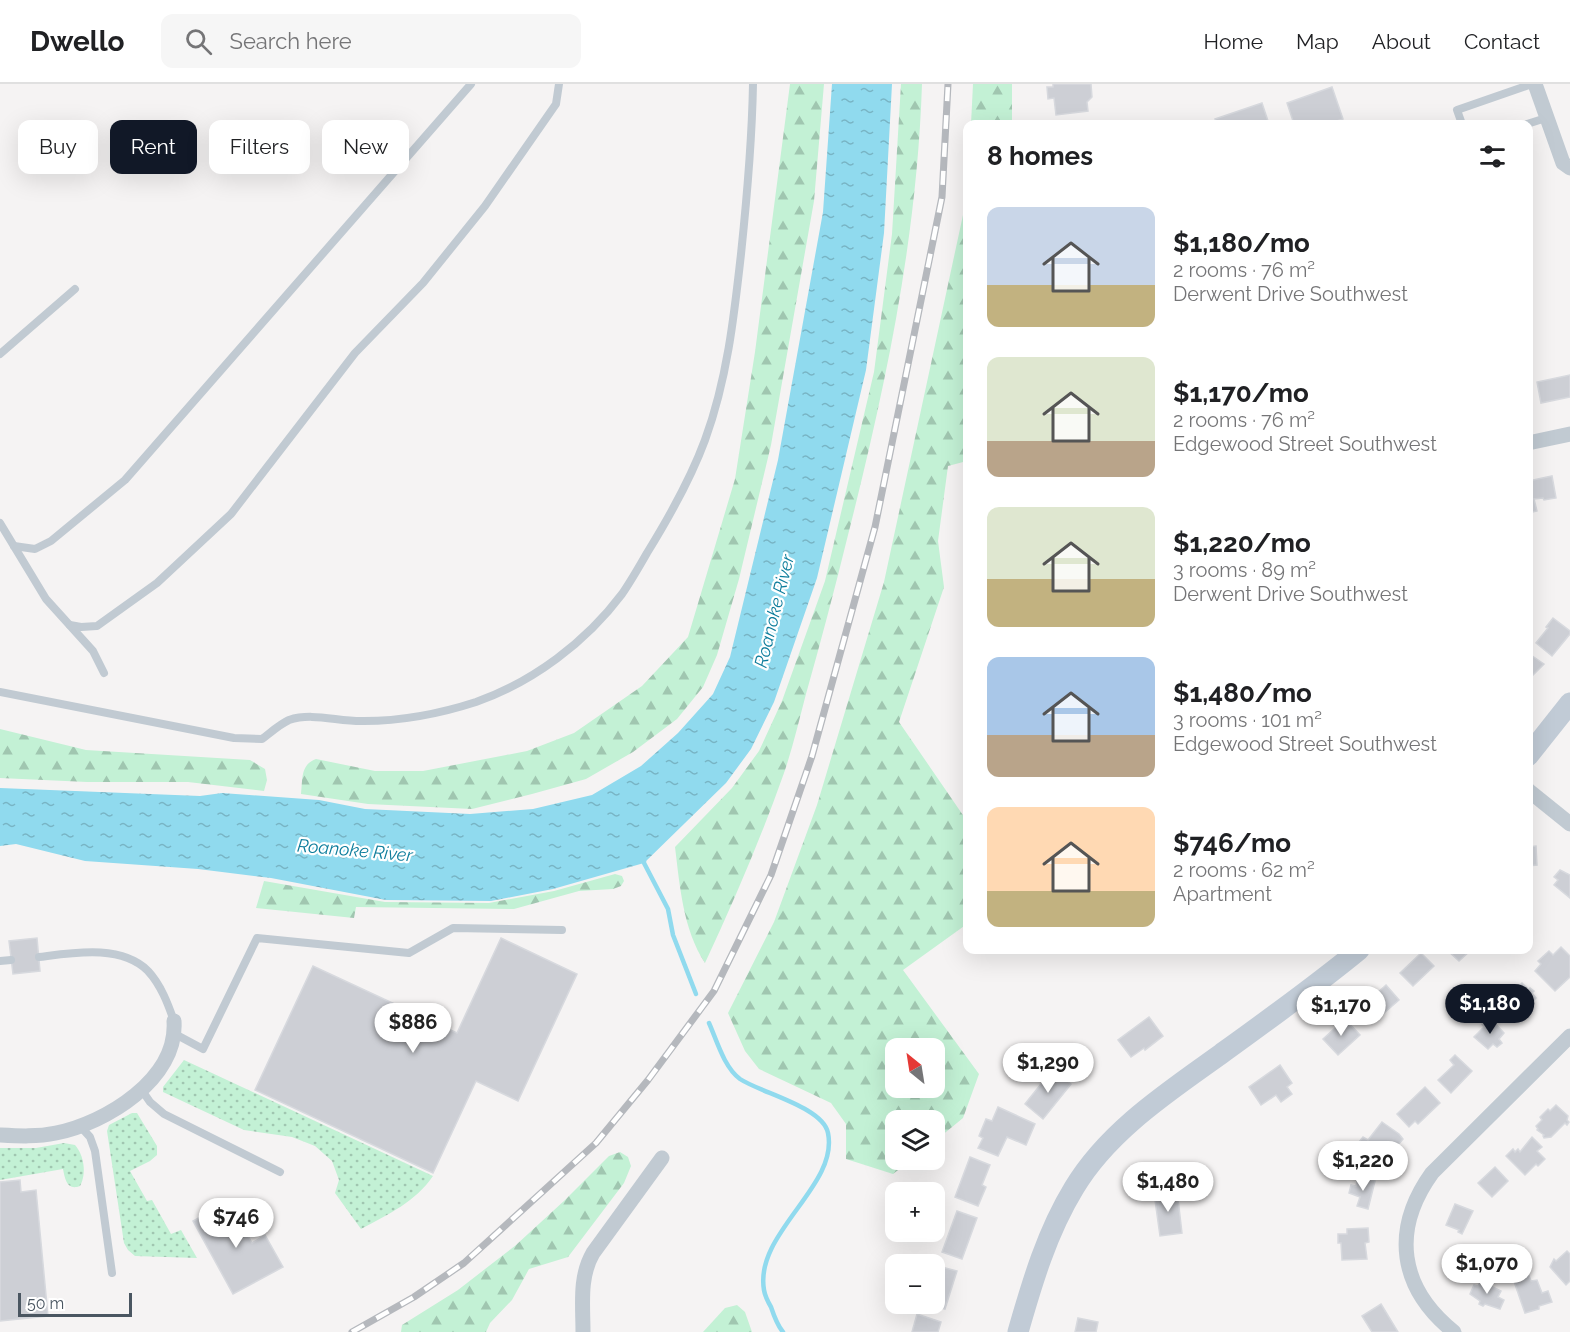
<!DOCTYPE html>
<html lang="en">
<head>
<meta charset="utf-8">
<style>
  :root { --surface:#fff; --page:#f6f6f6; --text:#202124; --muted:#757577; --line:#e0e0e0; --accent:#111827 }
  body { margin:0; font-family:Raleway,sans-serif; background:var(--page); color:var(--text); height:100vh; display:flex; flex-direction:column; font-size:22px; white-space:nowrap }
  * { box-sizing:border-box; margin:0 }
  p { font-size:20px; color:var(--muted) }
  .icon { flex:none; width:33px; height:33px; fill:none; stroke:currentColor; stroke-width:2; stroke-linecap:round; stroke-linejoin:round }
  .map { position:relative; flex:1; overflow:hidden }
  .details { position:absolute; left:963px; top:36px; width:570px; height:834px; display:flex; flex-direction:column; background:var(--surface); border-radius:12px; box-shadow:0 6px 24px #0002 }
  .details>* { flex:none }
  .guide { position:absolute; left:18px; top:36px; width:570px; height:54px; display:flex; gap:12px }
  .needle { width:39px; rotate:330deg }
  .fabs { position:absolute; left:885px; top:954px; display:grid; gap:12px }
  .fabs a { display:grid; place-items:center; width:60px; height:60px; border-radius:12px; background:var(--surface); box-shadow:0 6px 24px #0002; font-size:30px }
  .scale { position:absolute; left:18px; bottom:15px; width:114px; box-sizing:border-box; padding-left:6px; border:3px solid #4a5661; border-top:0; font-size:16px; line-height:21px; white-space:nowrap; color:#4a5661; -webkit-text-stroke:4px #fff; paint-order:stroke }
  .price { position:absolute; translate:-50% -51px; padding:0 14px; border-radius:21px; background:#fff; color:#222; font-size:20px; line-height:39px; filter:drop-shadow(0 2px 3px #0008) }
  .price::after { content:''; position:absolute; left:50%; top:36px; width:18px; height:14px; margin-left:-9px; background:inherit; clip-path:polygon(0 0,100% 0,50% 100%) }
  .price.selected { background:var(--accent); color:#fff }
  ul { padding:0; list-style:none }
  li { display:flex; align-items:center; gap:18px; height:150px; padding:0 24px }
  li span { display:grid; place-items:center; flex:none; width:168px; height:120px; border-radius:12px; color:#555 }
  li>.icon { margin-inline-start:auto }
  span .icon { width:72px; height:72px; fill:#fffc; stroke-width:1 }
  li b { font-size:26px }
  h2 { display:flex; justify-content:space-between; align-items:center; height:72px; padding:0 24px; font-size:26px }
  .tag { padding:0 21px; border-radius:12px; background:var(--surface); box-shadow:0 6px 24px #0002; font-size:21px; line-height:54px }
  .tag.selected { background:var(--accent); color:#fff }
  header { display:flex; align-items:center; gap:36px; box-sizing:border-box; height:84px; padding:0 30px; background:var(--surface); border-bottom:2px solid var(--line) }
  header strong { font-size:28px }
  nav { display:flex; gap:33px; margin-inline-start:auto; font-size:21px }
  .search { width:420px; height:54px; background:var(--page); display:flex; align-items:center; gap:15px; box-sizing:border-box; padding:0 21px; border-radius:12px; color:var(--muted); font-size:22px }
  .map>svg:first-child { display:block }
  .grass { fill:url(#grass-dots) }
  .forest { fill:url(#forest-firs); fill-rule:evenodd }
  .water { fill:url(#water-ripples) }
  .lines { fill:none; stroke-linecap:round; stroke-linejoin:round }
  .stream { stroke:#90daee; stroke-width:4.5 }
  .building { fill:#cdcfd5; stroke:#d7d9de; stroke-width:1.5 }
  .lane { stroke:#c1cad2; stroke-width:8 }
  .street { stroke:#c1cad2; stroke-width:15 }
  .secondary { stroke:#c1cbd6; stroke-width:21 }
  .rail-casing { stroke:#b5b8bd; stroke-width:7 }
  .rail { stroke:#fff; stroke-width:4.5; stroke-dasharray:14; stroke-linecap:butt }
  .labels { text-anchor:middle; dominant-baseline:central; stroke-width:4.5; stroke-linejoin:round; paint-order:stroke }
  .water-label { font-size:18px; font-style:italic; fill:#0c7c9b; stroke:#fff }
</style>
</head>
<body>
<header>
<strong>Dwello</strong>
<div class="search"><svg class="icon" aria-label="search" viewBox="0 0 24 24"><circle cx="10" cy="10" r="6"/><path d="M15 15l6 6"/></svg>Search here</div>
<nav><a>Home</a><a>Map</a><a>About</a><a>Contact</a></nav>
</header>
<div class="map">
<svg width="1570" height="1248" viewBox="0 0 1570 1248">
  <defs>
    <pattern id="grass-dots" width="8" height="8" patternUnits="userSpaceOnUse" patternTransform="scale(1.5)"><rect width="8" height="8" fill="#c3f1d5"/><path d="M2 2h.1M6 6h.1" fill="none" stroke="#a0c6b0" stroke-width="1.8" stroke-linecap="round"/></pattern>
    <pattern id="forest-firs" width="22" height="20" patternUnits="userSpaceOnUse" patternTransform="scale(1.5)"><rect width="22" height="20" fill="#c3f1d5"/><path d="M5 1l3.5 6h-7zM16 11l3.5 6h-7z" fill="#a0c6b0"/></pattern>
    <pattern id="water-ripples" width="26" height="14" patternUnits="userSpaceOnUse" patternTransform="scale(1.5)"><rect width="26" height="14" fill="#90daee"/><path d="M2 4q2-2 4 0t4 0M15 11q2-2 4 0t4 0" fill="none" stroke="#78b4c4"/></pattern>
  </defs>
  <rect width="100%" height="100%" fill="#f5f3f3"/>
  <!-- grass -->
  <g class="grass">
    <path d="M 184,976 L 433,1092 C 415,1118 389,1130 361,1145 L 335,1109 L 339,1096 L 332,1077 L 315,1062 L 292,1053 L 244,1046 L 163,1008 L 163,1003 Z"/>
    <path d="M 132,1029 L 137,1029 L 157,1062 L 157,1071 L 150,1077 L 130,1087 L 147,1117 L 152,1116 L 171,1150 L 181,1146 L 197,1174 L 135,1172 L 128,1166 L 124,1159 L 107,1047 L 109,1041 Z"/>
    <path d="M 64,1059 L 75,1061 C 84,1071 87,1090 80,1102 C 67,1107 65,1095 63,1085 L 0,1096 L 0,1064 L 36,1064 Z"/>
  </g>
  <!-- forest -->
  <g class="forest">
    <path d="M 790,0 L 824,0 L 814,117 L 771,361 L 739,495 L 717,571 L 703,603 L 677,635 L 633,668 L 586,695 L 532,710 L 472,725 L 368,720 L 301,710 C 303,695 300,681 316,675 L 375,687 L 423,687 L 527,667 L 574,649 L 642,602 L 688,553 L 735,395 L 755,268 Z"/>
    <path d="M 901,0 L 922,0 C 917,154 886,301 848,451 C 835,504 821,557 806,610 C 799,636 793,663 784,689 C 761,754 734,817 705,879 C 683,845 680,803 675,763 L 732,704 L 759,667 L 782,617 L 825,497 L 874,288 L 892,150 Z"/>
    <path d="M 973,0 L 1012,0 L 1012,40 L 971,40 Z"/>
    <path d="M 967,91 L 967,377 L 948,382 L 938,457 L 944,503 L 899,638 L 967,737 L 967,840 L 903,886 L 979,990 L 963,1034 L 935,1057 L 934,1036 L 896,1036 L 896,1076 L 911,1076 L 893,1090 L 846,1075 L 846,1040 L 831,1019 L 759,985 L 745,967 L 728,929 L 774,838 L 817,721 L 884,498 L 966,117 ZM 934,964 L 934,1004 L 896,1004 L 896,964 Z"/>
    <path d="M 0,645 L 86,666 L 250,676 L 265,685 L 267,696 L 264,707 L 188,698 L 87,698 L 0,694 Z"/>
    <path d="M 615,790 L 622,792 L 624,797 L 621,802 L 613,805 L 579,807 L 514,825 L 356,823 L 354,834 L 256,824 L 264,797 L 385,818 L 489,819 L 554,807 Z"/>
    <path d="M 620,1068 L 628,1073 L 631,1082 L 624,1099 L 568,1173 L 529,1185 L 512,1216 L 490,1239 L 486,1248 L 401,1248 L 402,1241 L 458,1206 L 516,1161 L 565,1116 L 609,1072 Z"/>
    <path d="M 737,1221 L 745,1228 L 752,1248 L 703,1248 L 725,1224 Z"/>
  </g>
  <!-- water -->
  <path class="water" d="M 832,0 L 892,0 L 884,149 L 866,286 L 817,494 L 774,618 L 751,665 L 726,699 L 644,779 L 553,805 L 491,817 L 386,816 L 271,794 L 198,785 L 85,777 L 16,760 L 0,762 L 0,704 L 200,712 L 222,709 L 319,716 L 365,725 L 470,730 L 533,725 L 592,711 L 641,682 L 678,649 L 713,610 L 730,573 L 778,376 L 823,128 Z"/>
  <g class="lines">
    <!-- stream -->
    <g class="stream">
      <path d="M 644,775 L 644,779 L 668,825 L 673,851 L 696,910"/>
      <path d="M 709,939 C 717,957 724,983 740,995 C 761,1009 823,1023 828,1049 C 839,1102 754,1149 764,1206 C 765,1212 768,1218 771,1223 C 774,1232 777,1241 783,1248"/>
    </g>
  </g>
  <!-- building -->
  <g class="building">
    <path d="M 1053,0 L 1091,0 L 1092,13 L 1087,18 L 1088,27 L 1056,31 L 1054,14 L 1048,15 L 1047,3 L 1053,3 Z"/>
    <path d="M 1332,3 L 1343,35 L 1327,40 L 1294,40 L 1287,19 Z"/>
    <path d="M 1262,19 L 1269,40 L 1217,40 L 1215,35 Z"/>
    <path d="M 1570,291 L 1570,313 L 1541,319 L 1537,298 Z"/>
    <path d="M 1552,392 L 1556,414 L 1544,416 L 1543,414 L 1534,415 L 1537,427 L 1528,429 L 1528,397 Z"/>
    <path d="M 1553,534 L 1570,547 L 1570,550 L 1552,572 L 1536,559 L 1548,544 L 1546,543 Z"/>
    <path d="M 1528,569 L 1544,580 L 1528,596 Z"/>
    <path d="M 1536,762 L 1537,781 L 1528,782 L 1528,763 Z"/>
    <path d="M 1560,786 L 1570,791 L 1570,814 L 1554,801 L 1558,796 L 1554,793 Z"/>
    <path d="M 37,854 L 40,887 L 13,890 L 9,857 Z"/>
    <path d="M 501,854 L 577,890 L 518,1017 L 476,997 L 433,1089 L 255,1006 L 313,882 L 457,949 Z"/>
    <path d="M 1561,863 L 1570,872 L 1570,893 L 1555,907 L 1535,887 L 1541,880 L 1538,877 L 1549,867 L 1553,871 Z"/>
    <path d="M 1447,866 L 1471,866 L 1459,877 Z"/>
    <path d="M 1421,869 L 1434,882 L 1413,902 L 1400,889 Z"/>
    <path d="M 1522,899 L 1529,906 L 1530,904 L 1534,907 L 1532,909 L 1536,914 L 1529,921 L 1530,923 L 1516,934 L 1502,919 Z"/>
    <path d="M 1386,901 L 1399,916 L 1377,935 L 1365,920 Z"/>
    <path d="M 1149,933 L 1163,952 L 1145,966 L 1144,964 L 1131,973 L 1118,956 Z"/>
    <path d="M 1345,935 L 1360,951 L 1338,971 L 1323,955 Z"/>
    <path d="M 1491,935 L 1504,949 L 1499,955 L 1502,959 L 1497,963 L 1493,960 L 1488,965 L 1474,953 L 1484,943 L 1482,940 L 1485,937 L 1487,939 Z"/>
    <path d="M 1455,971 L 1472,987 L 1451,1009 L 1438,996 L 1454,981 L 1450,976 Z"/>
    <path d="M 1280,981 L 1292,999 L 1287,1003 L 1292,1010 L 1281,1018 L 1276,1011 L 1261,1021 L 1249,1003 Z"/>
    <path d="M 1053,985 L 1071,1000 L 1043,1035 L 1025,1020 Z"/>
    <path d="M 1425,1003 L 1440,1019 L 1418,1040 L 1415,1037 L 1409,1043 L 1397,1030 Z"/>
    <path d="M 1556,1021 L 1568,1032 L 1567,1036 L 1569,1038 L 1567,1041 L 1565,1039 L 1551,1053 L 1544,1054 L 1543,1052 L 1544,1051 L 1537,1046 L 1538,1045 L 1536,1042 L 1542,1036 L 1540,1033 L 1548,1025 L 1550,1027 Z"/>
    <path d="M 998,1023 L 1035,1040 L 1026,1061 L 1007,1053 L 998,1072 L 978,1064 L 983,1054 L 979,1052 L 986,1035 L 992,1037 Z"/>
    <path d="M 1382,1038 L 1399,1050 L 1403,1055 L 1379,1083 L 1354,1064 L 1363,1053 L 1368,1056 Z"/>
    <path d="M 1532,1053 L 1542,1063 L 1537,1067 L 1545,1075 L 1538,1082 L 1536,1080 L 1525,1091 L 1506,1072 L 1513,1065 L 1515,1068 L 1518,1065 L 1520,1068 Z"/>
    <path d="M 970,1073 L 990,1081 L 982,1101 L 986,1103 L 978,1122 L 955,1113 Z"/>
    <path d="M 1495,1083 L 1508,1097 L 1492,1113 L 1478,1099 Z"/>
    <path d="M 1358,1093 L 1375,1097 L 1368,1125 L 1357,1122 L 1360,1113 L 1349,1109 L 1351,1101 L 1356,1102 Z"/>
    <path d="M 20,1096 L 21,1108 L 36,1106 L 48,1232 L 0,1237 L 0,1098 Z"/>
    <path d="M 1177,1106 L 1182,1149 L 1160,1152 L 1154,1109 Z"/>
    <path d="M 229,1117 L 252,1159 L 265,1151 L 283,1183 L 233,1210 L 193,1137 Z"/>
    <path d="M 1455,1120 L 1473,1127 L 1462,1150 L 1458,1148 L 1459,1146 L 1446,1141 Z"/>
    <path d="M 957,1127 L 977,1134 L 962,1175 L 942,1168 Z"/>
    <path d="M 1368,1144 L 1369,1158 L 1365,1159 L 1367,1175 L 1342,1176 L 1341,1159 L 1338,1159 L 1338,1150 L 1347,1150 L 1347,1145 Z"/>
    <path d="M 1464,1162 L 1471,1184 L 1463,1187 L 1464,1190 L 1455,1193 L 1447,1168 Z"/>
    <path d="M 1567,1167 L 1570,1170 L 1570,1197 L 1566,1201 L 1550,1183 L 1554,1175 L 1556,1177 Z"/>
    <path d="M 934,1181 L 957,1187 L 945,1225 L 927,1220 L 934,1220 Z"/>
    <path d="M 1526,1184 L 1531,1197 L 1537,1196 L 1542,1209 L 1548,1207 L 1552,1218 L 1539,1222 L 1539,1225 L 1525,1229 L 1511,1189 Z"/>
    <path d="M 1481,1197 L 1501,1207 L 1498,1213 L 1504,1216 L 1500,1225 L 1485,1220 L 1483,1222 L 1479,1220 L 1480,1217 L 1470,1210 L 1474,1201 L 1478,1202 Z"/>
    <path d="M 1381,1220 L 1398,1248 L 1372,1248 L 1362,1232 Z"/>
    <path d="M 917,1230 L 941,1238 L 938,1248 L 912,1248 Z"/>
    <path d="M 1078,1234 L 1098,1238 L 1096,1248 L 1075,1248 Z"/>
  </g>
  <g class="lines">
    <!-- lane -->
    <g class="lane">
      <path d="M 1462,40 L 1457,26 L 1532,0"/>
      <path d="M 1527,40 L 1546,34"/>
      <path d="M 0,270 L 75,205"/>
      <path d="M 0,439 L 46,515 L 93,567 L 104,589"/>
      <path d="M 14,462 L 35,465 L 51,457 L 125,396 L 471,0"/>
      <path d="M 70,541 L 81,543 L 97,542 L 157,499 L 231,430 L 355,269 L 423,199 L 485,122 L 556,20 L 559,0"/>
      <path d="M 0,608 L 234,654 L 262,655 C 270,649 280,640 289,636 C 313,628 339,638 364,637 C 402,637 439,630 476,618 C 533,598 586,558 622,510 C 631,497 639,483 647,469 C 668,435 691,394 705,356 C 727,296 734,233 741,170 C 747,113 752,57 753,0"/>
      <path d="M 39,873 C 72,869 121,860 148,887 C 161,901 168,920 174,937"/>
      <path d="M 0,877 L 11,876"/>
      <path d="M 175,950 L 203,965 L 257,854 L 409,869 L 453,844 L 562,846"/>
      <path d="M 141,1005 L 150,1018 L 164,1030 L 280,1088"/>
      <path d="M 80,1042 L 90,1053 L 95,1067 L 112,1189"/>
    </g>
    <!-- street -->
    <g class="street">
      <path d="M 1535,0 L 1563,79 L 1570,84"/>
      <path d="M 1528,359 L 1570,350"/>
      <path d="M 1528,706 L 1570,740"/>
      <path d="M 0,1051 C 19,1052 37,1053 56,1049 C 106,1039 178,995 174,937"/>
      <path d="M 583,1248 C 583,1221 579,1193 593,1169 L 662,1074"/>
      <path d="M 1454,1248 C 1399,1204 1391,1146 1432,1089 L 1570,952"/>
    </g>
    <!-- secondary -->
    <g class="secondary">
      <path d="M 1528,672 L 1570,619"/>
      <path d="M 1018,1248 C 1032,1199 1047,1148 1074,1104 C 1108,1047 1168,1008 1221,970 C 1268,936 1314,903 1359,866"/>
    </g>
    <defs>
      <path id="rail" d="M 352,1248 L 414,1213 L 464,1179 L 596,1059 L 648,996 L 714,907 L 771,791 L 812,672 L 875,443 L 942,113 L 948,0"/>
    </defs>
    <!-- rail casing -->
    <use href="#rail" class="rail-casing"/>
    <!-- rail -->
    <use href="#rail" class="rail"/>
  </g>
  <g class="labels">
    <!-- water labels -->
    <g class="water-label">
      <text transform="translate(774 527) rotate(-76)">Roanoke River</text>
      <text transform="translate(355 766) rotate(5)">Roanoke River</text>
    </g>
  </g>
</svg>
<div class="fabs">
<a><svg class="needle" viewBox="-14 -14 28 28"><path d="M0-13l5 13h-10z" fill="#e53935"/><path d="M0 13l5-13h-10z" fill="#757577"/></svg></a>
<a><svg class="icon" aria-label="layers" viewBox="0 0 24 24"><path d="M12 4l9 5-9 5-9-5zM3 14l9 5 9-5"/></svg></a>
<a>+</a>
<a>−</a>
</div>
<div class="scale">50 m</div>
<b class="price selected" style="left:1490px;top:951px">$1,180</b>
<b class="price" style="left:1341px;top:953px">$1,170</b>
<b class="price" style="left:413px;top:970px">$886</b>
<b class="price" style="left:1048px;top:1010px">$1,290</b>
<b class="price" style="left:1363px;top:1108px">$1,220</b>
<b class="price" style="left:1168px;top:1129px">$1,480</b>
<b class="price" style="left:236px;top:1165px">$746</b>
<b class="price" style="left:1487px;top:1211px">$1,070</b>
<div class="guide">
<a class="tag">Buy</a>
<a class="tag selected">Rent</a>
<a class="tag">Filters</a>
<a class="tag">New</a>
</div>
<section class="details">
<h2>8 homes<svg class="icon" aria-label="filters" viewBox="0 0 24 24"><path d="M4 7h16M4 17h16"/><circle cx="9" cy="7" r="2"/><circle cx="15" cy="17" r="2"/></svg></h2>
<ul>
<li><span style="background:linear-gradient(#c9d6e8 65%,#c2b280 0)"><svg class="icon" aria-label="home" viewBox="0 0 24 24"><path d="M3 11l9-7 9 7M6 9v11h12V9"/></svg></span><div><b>$1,180/mo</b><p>2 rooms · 76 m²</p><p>Derwent Drive Southwest</p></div></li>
<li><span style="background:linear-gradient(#dfe7d0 70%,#b9a48a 0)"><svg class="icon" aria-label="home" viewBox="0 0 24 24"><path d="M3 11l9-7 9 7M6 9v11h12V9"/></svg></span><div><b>$1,170/mo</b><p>2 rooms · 76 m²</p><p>Edgewood Street Southwest</p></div></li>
<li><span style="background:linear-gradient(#dfe7d0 60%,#c2b280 0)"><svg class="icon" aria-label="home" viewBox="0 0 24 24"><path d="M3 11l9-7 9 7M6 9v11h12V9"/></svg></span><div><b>$1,220/mo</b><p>3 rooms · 89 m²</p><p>Derwent Drive Southwest</p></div></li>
<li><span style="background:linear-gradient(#a9c7e8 65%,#b9a48a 0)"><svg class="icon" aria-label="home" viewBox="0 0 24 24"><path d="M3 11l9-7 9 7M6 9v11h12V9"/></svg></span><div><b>$1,480/mo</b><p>3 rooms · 101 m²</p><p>Edgewood Street Southwest</p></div></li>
<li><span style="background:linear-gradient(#ffd9b3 70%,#c2b280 0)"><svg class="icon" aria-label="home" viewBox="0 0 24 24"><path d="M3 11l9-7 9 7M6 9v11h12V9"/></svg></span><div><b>$746/mo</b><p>2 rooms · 62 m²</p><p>Apartment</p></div></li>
</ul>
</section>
</div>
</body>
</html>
